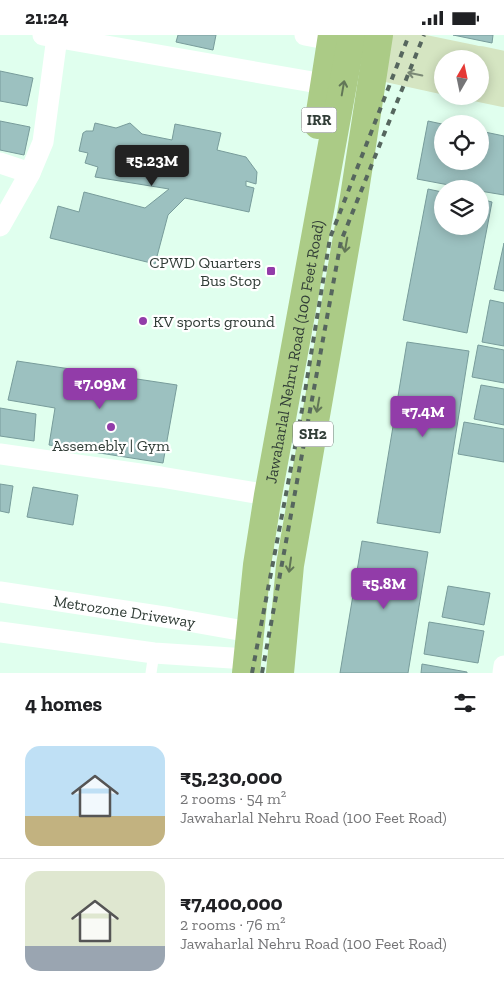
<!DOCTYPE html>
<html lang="en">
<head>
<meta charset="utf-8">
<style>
  :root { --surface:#fff; --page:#f6f6f6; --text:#202124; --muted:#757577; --line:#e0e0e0; --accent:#923ca9 }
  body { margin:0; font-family:"Zilla Slab",serif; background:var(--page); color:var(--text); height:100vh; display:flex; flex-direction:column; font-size:19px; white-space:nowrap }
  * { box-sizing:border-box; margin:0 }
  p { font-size:16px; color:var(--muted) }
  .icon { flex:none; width:28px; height:28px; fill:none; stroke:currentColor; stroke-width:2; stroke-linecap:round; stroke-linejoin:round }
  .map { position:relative; height:638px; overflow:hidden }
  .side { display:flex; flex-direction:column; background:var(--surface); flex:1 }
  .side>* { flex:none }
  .needle { width:32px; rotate:9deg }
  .buttons { position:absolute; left:434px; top:15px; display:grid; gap:10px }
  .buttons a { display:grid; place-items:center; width:55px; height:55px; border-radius:50%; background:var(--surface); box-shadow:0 2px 12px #0003; font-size:25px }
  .price { position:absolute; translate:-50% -42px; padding:0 11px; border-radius:5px; background:var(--accent); color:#fff; font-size:16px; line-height:32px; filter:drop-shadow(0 1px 2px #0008) }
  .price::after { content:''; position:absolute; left:50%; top:30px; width:15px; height:11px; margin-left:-8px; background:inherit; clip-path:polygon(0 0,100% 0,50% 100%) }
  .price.active { background:#222; color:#fff }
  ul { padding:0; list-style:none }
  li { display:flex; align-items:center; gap:15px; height:125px; padding:0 25px }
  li+li { border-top:1px solid var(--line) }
  li span { display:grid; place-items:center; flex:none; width:140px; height:100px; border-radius:15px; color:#555 }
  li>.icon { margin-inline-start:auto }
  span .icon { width:60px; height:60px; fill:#fffc; stroke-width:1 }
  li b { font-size:21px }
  h2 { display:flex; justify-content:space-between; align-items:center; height:60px; padding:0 25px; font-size:21px }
  .status { display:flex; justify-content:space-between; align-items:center; height:35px; padding:0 25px; background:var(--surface); direction:ltr }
  .status svg { height:14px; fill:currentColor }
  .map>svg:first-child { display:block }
  .building { fill:#9cc1c0; stroke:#789c9b }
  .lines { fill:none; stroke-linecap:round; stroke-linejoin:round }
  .lane { stroke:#fff; stroke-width:11 }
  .street { stroke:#fff; stroke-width:21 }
  .secondary { stroke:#d5e5c2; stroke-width:28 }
  .primary { stroke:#abcb86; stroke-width:28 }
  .rail { stroke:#56665e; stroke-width:4; stroke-dasharray:6 6; stroke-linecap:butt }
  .oneway { stroke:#7b8976 }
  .oneway2 { stroke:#627657 }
  .poi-dot { fill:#923ca9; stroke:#fff; stroke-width:2 }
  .labels { text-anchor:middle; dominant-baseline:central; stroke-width:4.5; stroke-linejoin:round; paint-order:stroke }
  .shield { fill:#fff; stroke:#6f7773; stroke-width:1 }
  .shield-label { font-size:15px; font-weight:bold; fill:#313d37 }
  .poi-label { font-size:16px; fill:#313d37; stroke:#fff; text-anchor:end }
  .street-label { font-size:16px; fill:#313d37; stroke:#fff }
</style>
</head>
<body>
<div class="status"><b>21:24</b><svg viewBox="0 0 49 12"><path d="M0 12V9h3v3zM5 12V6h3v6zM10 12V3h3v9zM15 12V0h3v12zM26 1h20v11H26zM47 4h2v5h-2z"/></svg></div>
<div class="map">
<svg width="504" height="638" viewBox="0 0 504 638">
  <rect width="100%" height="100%" fill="#e0ffee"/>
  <!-- building -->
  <g class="building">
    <path d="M 178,0 L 216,0 L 213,15 L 176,7 Z"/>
    <path d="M 453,0 L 493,0 L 492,8 Z"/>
    <path d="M 0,36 L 33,43 L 27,71 L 0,66 Z"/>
    <path d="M 0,86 L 30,92 L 24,120 L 0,115 Z"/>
    <path d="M 428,86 L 442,89 L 442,126 L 480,126 L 480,96 L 504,101 L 504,160 L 480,156 L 480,154 L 470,154 L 417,144 Z"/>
    <path d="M 95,88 L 116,93 L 130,88 L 142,99 L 172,105 L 175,89 L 221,98 L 217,115 L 246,122 L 257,137 L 256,149 L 246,146 L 246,151 L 254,153 L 249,177 L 185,163 L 168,180 L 155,229 L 50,203 L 58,171 L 79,177 L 84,157 L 145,173 L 169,154 L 95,142 L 98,132 L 85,128 L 88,118 L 79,116 L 83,98 L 86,96 L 93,96 Z"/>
    <path d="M 428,154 L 442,157 L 442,191 L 480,191 L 480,164 L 492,167 L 467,298 L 403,285 Z"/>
    <path d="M 504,208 L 504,256 L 494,254 Z"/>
    <path d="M 490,265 L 504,268 L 504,311 L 482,307 Z"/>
    <path d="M 407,307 L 469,316 L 440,498 L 377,488 Z"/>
    <path d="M 478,310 L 504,315 L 504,348 L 472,342 Z"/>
    <path d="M 17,326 L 177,350 L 163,428 L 49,410 L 55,373 L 8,365 Z"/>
    <path d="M 481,350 L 504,354 L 504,390 L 474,384 Z"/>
    <path d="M 0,373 L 36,379 L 34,406 L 0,401 Z"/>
    <path d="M 464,387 L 504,394 L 504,427 L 458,419 Z"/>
    <path d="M 0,449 L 13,451 L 9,478 L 0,476 Z"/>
    <path d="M 33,452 L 78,460 L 73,490 L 27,482 Z"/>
    <path d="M 362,506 L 428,517 L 408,638 L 340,638 Z"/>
    <path d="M 448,551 L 490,558 L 484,590 L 442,582 Z"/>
    <path d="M 429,587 L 484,596 L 478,628 L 424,619 Z"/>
    <path d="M 422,629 L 467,637 L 467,638 L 421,638 Z"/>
  </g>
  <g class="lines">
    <!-- lane -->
    <path class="lane" d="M 151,638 L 154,618"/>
    <!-- street -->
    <g class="street">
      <path d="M 43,0 L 324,49"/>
      <path d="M 305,0 L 331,5"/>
      <path d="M 0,128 L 30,138"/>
      <path d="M 0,191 L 30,138 L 43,107 L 57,2"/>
      <path d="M 0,419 L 161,442 L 268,460"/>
      <path id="s1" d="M 0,557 L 171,583 L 250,597"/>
      <path d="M 0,597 L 154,618 L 247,624"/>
      <path d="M 503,638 L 504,631"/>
    </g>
    <!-- secondary -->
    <g class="secondary">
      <path d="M 391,7 L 473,24"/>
      <path d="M 480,25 L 504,30"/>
      <path d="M 387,33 L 442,45"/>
      <path d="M 480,53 L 504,58"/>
    </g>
    <!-- primary -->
    <g class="primary">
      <path d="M 318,90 L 332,0"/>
      <path id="s2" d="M 246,638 L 257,530 L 268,460 L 352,0"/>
      <path d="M 280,638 L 290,530 L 354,162 L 379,0"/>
    </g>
    <!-- rail -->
    <g class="rail">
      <path d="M 252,638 L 302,375 L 330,203 L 409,0"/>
      <path d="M 262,638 L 341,206 L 424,0"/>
    </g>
  </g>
  <!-- one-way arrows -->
  <defs><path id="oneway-shaft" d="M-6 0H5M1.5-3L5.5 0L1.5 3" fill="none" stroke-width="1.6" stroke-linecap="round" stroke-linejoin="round" transform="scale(1.25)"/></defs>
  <use class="oneway" href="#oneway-shaft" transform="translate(415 39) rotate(-168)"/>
  <g class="oneway2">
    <use href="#oneway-shaft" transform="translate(343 53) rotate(-80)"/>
    <use href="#oneway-shaft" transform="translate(346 210) rotate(100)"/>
    <use href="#oneway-shaft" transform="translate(318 370) rotate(100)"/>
    <use href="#oneway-shaft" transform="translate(290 530) rotate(98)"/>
  </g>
  <!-- markers -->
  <g class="poi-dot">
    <rect x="266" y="231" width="10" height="10" rx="2.5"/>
    <circle cx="143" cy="286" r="5"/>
    <circle cx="111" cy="392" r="5"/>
  </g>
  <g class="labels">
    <!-- shield labels -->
    <g class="shield">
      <rect x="301.5" y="72.5" width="35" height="25" rx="4"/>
      <rect x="293" y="386.5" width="40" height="25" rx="4"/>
    </g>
    <g class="shield-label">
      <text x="319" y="85">IRR</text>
      <text x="313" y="399">SH2</text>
    </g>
    <!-- poi labels -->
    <g class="poi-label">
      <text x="261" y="227">CPWD Quarters<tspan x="261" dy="18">Bus Stop</tspan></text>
      <text x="153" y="286" text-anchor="start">KV sports ground</text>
      <text x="111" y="410" text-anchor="middle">Assemebly | Gym</text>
    </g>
    <!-- street labels -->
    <g class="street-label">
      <text stroke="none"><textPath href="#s2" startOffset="325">Jawaharlal Nehru Road (100 Feet Road)</textPath></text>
      <text stroke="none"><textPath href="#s1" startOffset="126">Metrozone Driveway</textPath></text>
    </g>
  </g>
</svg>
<div class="buttons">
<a><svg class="needle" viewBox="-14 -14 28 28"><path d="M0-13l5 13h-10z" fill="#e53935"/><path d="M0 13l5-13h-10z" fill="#757577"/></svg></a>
<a><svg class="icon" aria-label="locate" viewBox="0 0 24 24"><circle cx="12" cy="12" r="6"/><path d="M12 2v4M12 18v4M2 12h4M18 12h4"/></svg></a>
<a><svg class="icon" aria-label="layers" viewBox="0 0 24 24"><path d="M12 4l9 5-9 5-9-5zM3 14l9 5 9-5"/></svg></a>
</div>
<b class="price active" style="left:152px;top:152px">₹5.23M</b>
<b class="price" style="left:100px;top:375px">₹7.09M</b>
<b class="price" style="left:423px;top:403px">₹7.4M</b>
<b class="price" style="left:384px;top:575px">₹5.8M</b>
</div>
<section class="side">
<h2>4 homes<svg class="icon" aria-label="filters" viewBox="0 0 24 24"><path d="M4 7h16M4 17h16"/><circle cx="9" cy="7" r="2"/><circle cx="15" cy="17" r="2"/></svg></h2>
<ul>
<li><span style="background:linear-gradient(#bfe0f5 70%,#c2b280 0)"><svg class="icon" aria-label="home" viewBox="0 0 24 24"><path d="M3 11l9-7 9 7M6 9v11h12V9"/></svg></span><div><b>₹5,230,000</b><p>2 rooms · 54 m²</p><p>Jawaharlal Nehru Road (100 Feet Road)</p></div></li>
<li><span style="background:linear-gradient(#dfe7d0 75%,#9aa5b1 0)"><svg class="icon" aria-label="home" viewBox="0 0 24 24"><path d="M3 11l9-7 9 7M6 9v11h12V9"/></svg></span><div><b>₹7,400,000</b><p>2 rooms · 76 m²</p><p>Jawaharlal Nehru Road (100 Feet Road)</p></div></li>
</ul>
</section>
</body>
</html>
